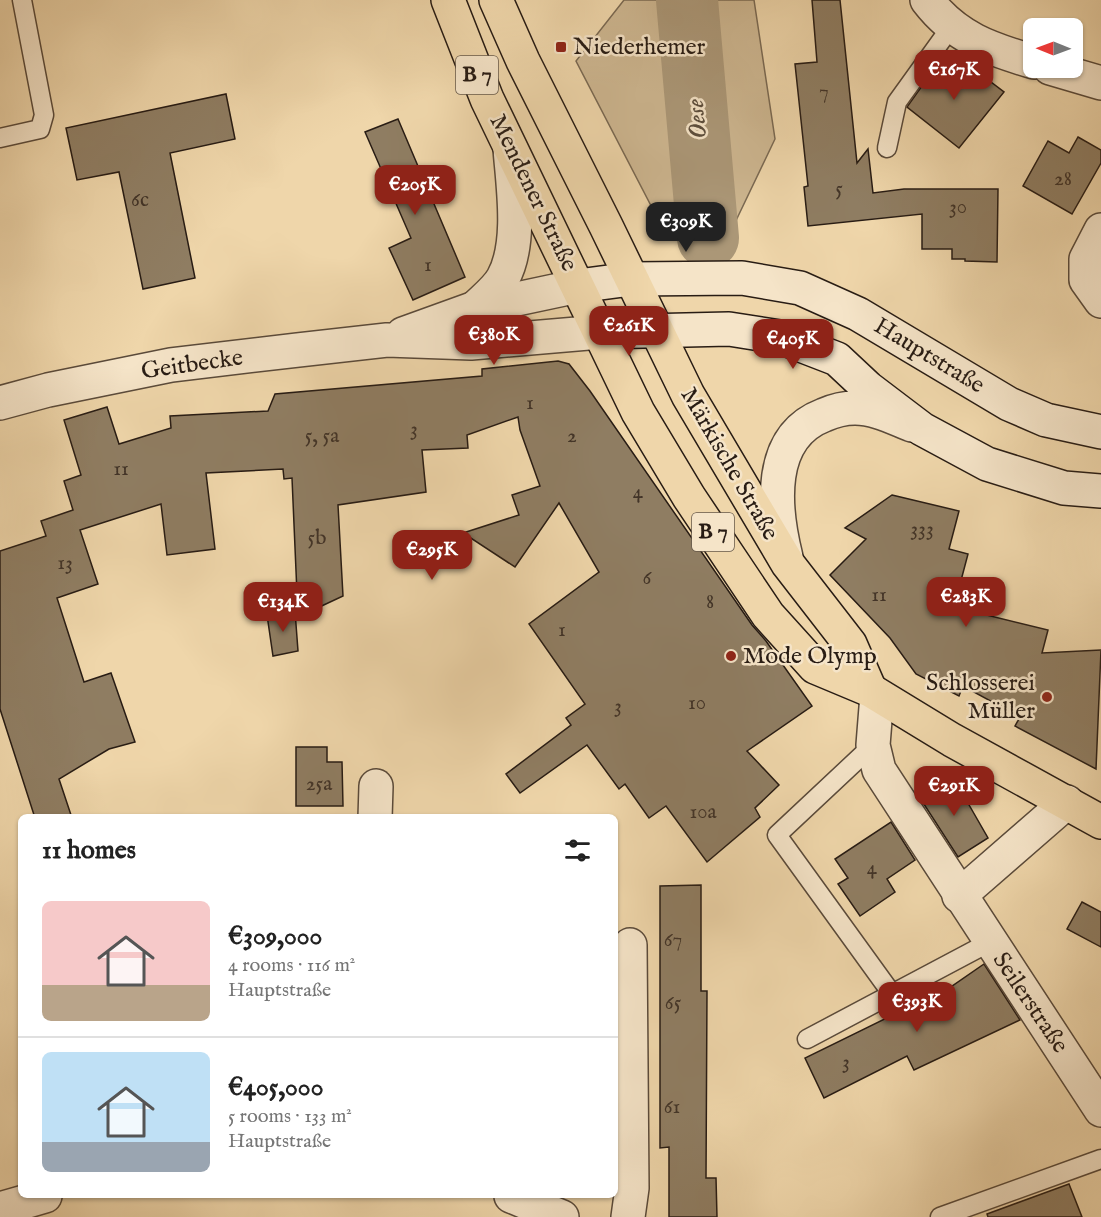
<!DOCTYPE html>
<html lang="en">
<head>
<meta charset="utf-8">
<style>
  :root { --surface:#fff; --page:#f6f6f6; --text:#222; --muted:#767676; --line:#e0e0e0; --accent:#8f2418 }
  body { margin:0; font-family:"IM FELL English",serif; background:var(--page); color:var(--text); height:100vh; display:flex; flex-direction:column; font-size:22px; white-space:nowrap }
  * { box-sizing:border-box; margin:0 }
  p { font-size:20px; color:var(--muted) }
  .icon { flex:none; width:33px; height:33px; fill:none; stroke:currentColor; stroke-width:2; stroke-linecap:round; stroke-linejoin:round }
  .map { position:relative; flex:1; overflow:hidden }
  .drawer { position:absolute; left:18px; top:814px; width:600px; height:384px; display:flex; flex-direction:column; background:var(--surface); border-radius:9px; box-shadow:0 2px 4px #0004 }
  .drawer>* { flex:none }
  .needle { width:39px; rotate:271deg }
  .fabs { position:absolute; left:1023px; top:18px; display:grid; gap:12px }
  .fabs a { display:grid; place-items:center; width:60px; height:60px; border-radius:9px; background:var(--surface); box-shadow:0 2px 4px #0004; font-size:30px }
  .price { position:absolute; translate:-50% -51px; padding:0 14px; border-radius:12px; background:var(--accent); color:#fff; font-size:20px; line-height:39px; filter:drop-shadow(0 2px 3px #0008) }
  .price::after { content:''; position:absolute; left:50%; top:36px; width:18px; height:14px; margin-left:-9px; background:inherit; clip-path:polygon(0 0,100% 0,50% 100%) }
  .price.selected { background:#222; color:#fff }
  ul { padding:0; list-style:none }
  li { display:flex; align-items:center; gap:18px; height:150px; padding:0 24px }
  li+li { border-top:2px solid var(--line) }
  li span { display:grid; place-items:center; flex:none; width:168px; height:120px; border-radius:9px; color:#555 }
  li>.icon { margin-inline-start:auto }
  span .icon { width:72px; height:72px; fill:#fffc; stroke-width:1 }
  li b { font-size:26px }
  h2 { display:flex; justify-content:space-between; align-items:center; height:72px; padding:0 24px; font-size:26px }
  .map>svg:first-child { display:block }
  .green { fill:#cdb690; stroke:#7a6952; stroke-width:1.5 }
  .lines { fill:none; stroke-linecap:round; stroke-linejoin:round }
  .river { stroke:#ab9777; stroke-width:62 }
  .building { fill:#8f7d62; stroke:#281c14; stroke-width:1.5 }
  .service-casing { stroke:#5a4a3a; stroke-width:21 }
  .minor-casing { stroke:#5a4a3a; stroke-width:36 }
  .tertiary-casing { stroke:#5a4a3a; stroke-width:36 }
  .secondary-casing { stroke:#281c14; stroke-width:36 }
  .primary-casing { stroke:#281c14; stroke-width:36 }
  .service { stroke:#f5e4c8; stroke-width:18 }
  .minor { stroke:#f5e4c8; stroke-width:33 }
  .tertiary { stroke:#f5e4c8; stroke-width:33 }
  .secondary { stroke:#f5e4c8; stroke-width:33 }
  .primary { stroke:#efd6aa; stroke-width:33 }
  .poi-dot { fill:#8f2418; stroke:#f5e4c8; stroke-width:2 }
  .labels { text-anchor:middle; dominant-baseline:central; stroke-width:5; stroke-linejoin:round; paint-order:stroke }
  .number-label { font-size:21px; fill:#423428 }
  .shield { fill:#f5e4c8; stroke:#66584a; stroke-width:1.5 }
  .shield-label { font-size:22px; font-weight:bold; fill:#281c14 }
  .poi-label { font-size:24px; fill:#281c14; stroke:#f5e4c8; text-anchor:start }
  .street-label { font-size:24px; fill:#281c14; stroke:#f5e4c8 }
  .water-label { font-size:26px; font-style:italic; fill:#5c4d3c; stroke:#f5e4c8 }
</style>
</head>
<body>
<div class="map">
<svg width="1101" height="1217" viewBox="0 0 1101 1217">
  <rect width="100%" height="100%" fill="#efd6aa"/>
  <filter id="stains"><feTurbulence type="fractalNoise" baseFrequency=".00333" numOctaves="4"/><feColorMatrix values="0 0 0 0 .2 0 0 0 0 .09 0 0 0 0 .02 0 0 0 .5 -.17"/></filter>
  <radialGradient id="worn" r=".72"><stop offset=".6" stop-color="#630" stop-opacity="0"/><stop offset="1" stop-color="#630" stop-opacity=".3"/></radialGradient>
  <!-- green -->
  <path class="green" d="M 624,0 L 754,0 L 775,139 L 731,231 L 660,223 L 576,61 Z"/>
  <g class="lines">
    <!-- river -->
    <path class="river" d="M 687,0 L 708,238"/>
  </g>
  <!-- building -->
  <g class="building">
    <path d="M 812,0 L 840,0 L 857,163 L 868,149 L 873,193 L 904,189 L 998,189 L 997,262 L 965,261 L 965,259 L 952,259 L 952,249 L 922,249 L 922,214 L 808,226 L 804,187 L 808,186 L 795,64 L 817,62 Z"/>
    <path d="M 944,55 L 978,82 L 983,76 L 1004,92 L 959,148 L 907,107 Z"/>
    <path d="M 226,94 L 235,139 L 170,153 L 195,278 L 143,289 L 119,172 L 77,180 L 66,128 Z"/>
    <path d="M 398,119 L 465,277 L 413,300 L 389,248 L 411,238 L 365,132 Z"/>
    <path d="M 1078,137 L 1101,150 L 1101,163 L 1072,214 L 1023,186 L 1048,141 L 1069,153 Z"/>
    <path d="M 558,361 L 569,364 L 590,391 L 752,625 L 766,641 L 812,706 L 747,751 L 779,785 L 755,808 L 760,817 L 707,862 L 666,806 L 649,818 L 625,784 L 619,789 L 587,745 L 520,793 L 506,774 L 571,725 L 566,718 L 585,704 L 529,624 L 599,572 L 559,503 L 515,567 L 463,533 L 519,515 L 512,495 L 540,486 L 520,430 L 518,417 L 467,435 L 468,448 L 422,450 L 426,492 L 338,505 L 343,596 L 298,617 L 292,478 L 284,479 L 283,469 L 206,473 L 215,549 L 167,555 L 161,504 L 80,530 L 98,584 L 57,598 L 84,682 L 111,673 L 135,742 L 109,749 L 59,779 L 72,818 L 35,818 L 0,709 L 0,551 L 46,536 L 41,521 L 73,510 L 64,481 L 81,475 L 64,420 L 107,407 L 119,444 L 171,428 L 170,416 L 268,411 L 275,394 L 482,376 L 482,369 Z"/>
    <path d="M 892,495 L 959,511 L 949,549 L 968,554 L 954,607 L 1048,630 L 1042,653 L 1101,650 L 1096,769 L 1015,726 L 1020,717 L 963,686 L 959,696 L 916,674 L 890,638 L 830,575 L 866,539 L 845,528 Z"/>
    <path d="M 295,611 L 298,651 L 273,656 L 267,615 Z"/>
    <path d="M 296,747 L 327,747 L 327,762 L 342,762 L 343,806 L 296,806 Z"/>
    <path d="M 953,777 L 988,838 L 958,857 L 920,798 Z"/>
    <path d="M 891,822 L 915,860 L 887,879 L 895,892 L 860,916 L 838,884 L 848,878 L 835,859 Z"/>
    <path d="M 701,885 L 701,991 L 707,991 L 706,1178 L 716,1178 L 717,1217 L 669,1217 L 669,1147 L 660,1148 L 660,886 Z"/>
    <path d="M 1082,902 L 1101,912 L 1101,947 L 1067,929 Z"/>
    <path d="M 984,964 L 1020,1020 L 914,1070 L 907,1056 L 824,1098 L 805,1058 L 952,986 Z"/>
    <path d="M 1069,1184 L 1082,1217 L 988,1217 L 987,1214 Z"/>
  </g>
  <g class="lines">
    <defs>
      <g id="service">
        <path d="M 0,138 L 40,129 L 44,115 L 22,0"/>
        <path d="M 887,148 L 897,102 L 951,27"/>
        <path d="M 873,745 L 777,835 L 892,994"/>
        <path d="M 807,1039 L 990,942"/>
        <path d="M 940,1217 L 1101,1159"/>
      </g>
      <g id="minor">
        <path d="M 927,0 C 956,38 990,49 1034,62"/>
        <path d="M 1050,68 L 1101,83"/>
        <path d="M 1101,230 L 1086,259 L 1086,280 L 1101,301"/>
        <path d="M 786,557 C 774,509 766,437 824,415 C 833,411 845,408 855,408 C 875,408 894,418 912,425"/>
        <path d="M 877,695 L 873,745 L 879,770 L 1101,1110"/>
        <path d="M 375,818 L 376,786"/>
        <path d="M 959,896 L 1067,802"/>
        <path d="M 511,1196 L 562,1217"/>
        <path d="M 0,1209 L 45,1196"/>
        <path d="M 628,1217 L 632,1188 L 630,945"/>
      </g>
      <g id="tertiary">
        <path d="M 475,308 C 484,299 497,289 503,278 C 522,244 513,186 510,149"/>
        <path d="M 403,334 L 475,308 L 578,286"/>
        <path d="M 0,403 L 48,390 L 171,365 L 298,350 L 387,340 L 471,343 L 600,332"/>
      </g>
      <g id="secondary">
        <path d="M 578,286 L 631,279 L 742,278 L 800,288 L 858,314 L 1009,404 L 1046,420 L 1101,432"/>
        <path d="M 600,332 L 729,329 L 780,337 L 837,359 L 868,388 L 922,429 L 987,464 L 1064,488 L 1101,491"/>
      </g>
      <g id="primary">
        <path d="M 448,0 L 487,99 L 638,412 L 689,497 L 768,615 L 815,667 L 870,690 L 952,740 L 1101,822"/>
        <path d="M 496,0 L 523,61 L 606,226 L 688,395 L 788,564 L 850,644 L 870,690"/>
      </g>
    </defs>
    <!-- service casing -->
    <use href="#service" class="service-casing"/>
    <!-- minor casing -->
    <use href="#minor" class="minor-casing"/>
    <!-- tertiary casing -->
    <use href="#tertiary" class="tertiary-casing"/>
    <!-- secondary casing -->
    <use href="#secondary" class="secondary-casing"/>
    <!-- primary casing -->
    <use href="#primary" class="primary-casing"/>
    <!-- service -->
    <use href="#service" class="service"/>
    <!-- minor -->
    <use href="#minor" class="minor"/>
    <!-- tertiary -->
    <use href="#tertiary" class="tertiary"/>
    <!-- secondary -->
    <use href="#secondary" class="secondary"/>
    <!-- primary -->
    <use href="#primary" class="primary"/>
  </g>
  <!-- markers -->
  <g class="poi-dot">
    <rect x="555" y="41" width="12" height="12" rx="3"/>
    <circle cx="731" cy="656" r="6"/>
    <circle cx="1047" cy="697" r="6"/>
  </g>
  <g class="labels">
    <!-- number labels -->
    <g class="number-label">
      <text x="824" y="92">7</text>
      <text x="1063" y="179">28</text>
      <text x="839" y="189">5</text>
      <text x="140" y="200">6c</text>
      <text x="958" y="207">30</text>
      <text x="428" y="265">1</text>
      <text x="530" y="403">1</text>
      <text x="414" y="429">3</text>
      <text x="322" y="436">5, 5a</text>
      <text x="572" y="436">2</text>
      <text x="121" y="469">11</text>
      <text x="638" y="492">4</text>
      <text x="922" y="529">333</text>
      <text x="317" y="538">5b</text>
      <text x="65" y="563">13</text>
      <text x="647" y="578">6</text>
      <text x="879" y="595">11</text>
      <text x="710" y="602">8</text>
      <text x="562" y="630">1</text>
      <text x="697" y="703">10</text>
      <text x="618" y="706">3</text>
      <text x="319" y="784">25a</text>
      <text x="703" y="812">10a</text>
      <text x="872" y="868">4</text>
      <text x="673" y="940">67</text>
      <text x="673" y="1003">65</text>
      <text x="846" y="1062">3</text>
      <text x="672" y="1107">61</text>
    </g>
    <!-- shield labels -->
    <g class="shield">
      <rect x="456" y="56" width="42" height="38" rx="4.5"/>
      <rect x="692" y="513" width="42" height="38" rx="4.5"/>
    </g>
    <g class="shield-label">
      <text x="477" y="75">B 7</text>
      <text x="713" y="532">B 7</text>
    </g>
    <!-- poi labels -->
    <g class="poi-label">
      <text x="573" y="47">Niederhemer</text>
      <text x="743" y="656">Mode Olymp</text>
      <text x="1035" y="683" text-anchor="end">Schlosserei<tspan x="1035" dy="28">Müller</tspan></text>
    </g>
    <!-- street labels -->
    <g class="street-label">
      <text transform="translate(533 193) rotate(64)">Mendener Straße</text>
      <text transform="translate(929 356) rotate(31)">Hauptstraße</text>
      <text transform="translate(192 365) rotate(-8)">Geitbecke</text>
      <text transform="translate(729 464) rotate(60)">Märkische Straße</text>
      <text transform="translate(1030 1003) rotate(56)">Seilerstraße</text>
    </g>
    <!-- water labels -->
    <g class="water-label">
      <text transform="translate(697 119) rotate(-95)">Oese</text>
    </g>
  </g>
  <rect width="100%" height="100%" filter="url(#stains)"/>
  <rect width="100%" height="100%" fill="url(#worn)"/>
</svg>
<div class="fabs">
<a><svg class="needle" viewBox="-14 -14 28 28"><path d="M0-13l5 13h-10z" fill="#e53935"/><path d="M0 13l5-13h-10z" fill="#767676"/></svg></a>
</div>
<b class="price" style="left:954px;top:101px">€167K</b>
<b class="price" style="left:415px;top:216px">€205K</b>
<b class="price selected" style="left:686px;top:253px">€309K</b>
<b class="price" style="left:629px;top:357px">€261K</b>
<b class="price" style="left:494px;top:366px">€380K</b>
<b class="price" style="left:793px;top:370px">€405K</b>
<b class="price" style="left:432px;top:581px">€295K</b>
<b class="price" style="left:966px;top:628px">€283K</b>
<b class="price" style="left:283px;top:633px">€134K</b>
<b class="price" style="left:954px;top:817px">€291K</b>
<b class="price" style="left:917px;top:1033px">€393K</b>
<section class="drawer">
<h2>11 homes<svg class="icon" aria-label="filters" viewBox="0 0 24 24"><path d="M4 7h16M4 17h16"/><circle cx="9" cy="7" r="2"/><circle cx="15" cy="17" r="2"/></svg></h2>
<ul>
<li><span style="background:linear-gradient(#f6c9c9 70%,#b9a48a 0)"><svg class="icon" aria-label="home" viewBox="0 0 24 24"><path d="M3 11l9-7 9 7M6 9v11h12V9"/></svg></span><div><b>€309,000</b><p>4 rooms · 116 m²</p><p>Hauptstraße</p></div></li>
<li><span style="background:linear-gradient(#bfe0f5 75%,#9aa5b1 0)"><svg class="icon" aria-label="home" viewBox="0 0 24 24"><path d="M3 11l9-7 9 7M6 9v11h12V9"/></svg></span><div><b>€405,000</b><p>5 rooms · 133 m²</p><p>Hauptstraße</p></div></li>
</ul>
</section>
</div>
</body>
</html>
